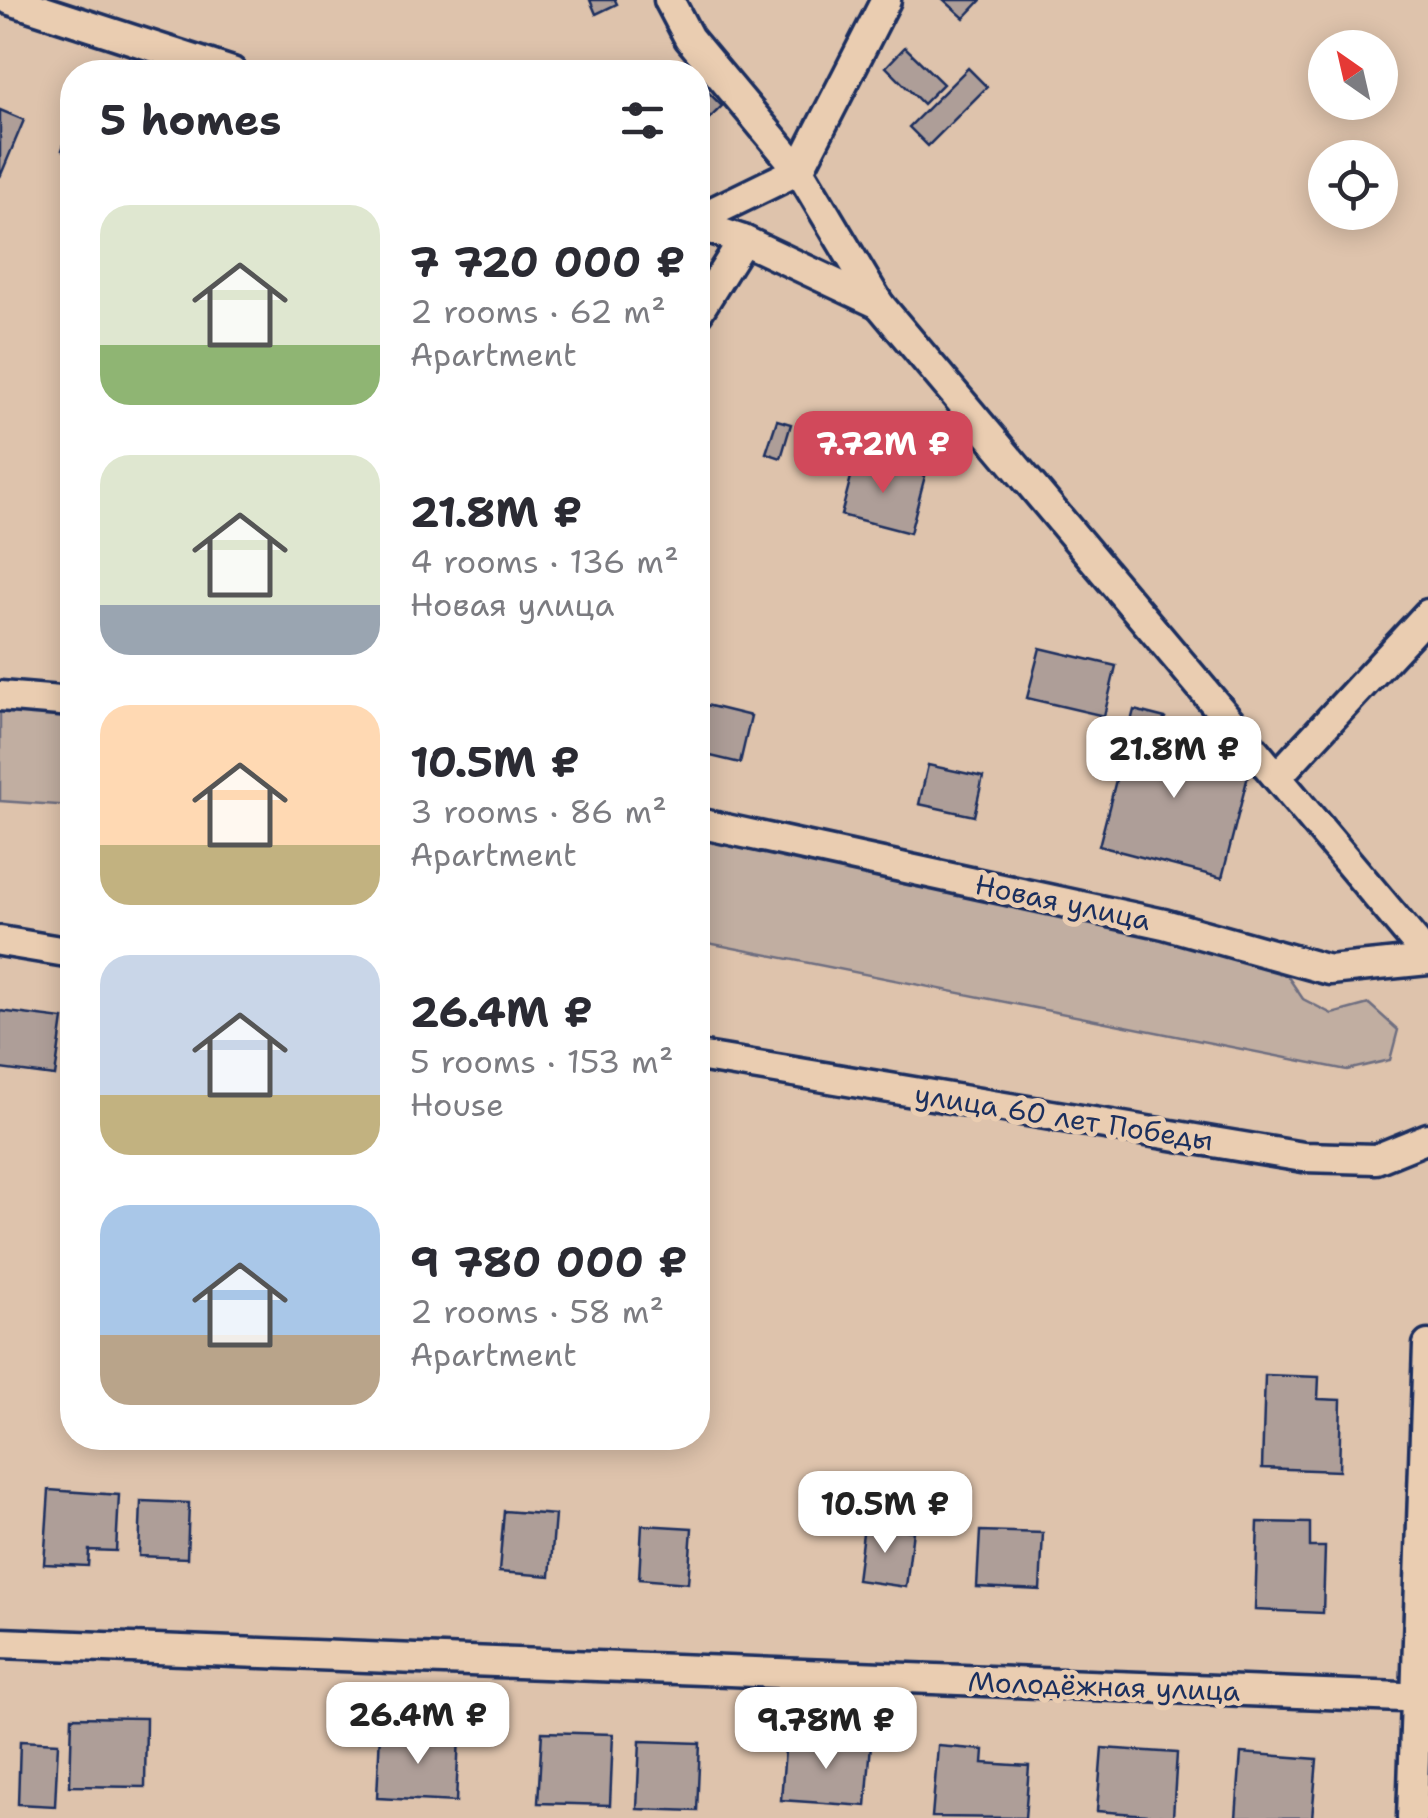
<!DOCTYPE html>
<html lang="en">
<head>
<meta charset="utf-8">
<style>
  :root { --surface:#fff; --page:#f7f7f7; --text:#2b2b33; --muted:#7c7c81; --accent:#d1495b }
  body { margin:0; font-family:"Shantell Sans",sans-serif; background:var(--page); color:var(--text); height:100vh; display:flex; flex-direction:column; font-size:38px; white-space:nowrap }
  * { box-sizing:border-box; margin:0 }
  p { font-size:32px; color:var(--muted) }
  .icon { flex:none; width:55px; height:55px; fill:none; stroke:currentColor; stroke-width:2; stroke-linecap:round; stroke-linejoin:round }
  .map { position:relative; flex:1; overflow:hidden }
  .sheet { position:absolute; left:60px; top:60px; width:650px; height:1390px; display:flex; flex-direction:column; background:var(--surface); border-radius:40px; box-shadow:0 5px 25px #0003 }
  .sheet>* { flex:none }
  .needle { width:65px; rotate:326deg }
  .controls { position:absolute; left:1308px; top:30px; display:grid; gap:20px }
  .controls a { display:grid; place-items:center; width:90px; height:90px; border-radius:50%; background:var(--surface); box-shadow:0 5px 25px #0003; font-size:50px }
  .price { position:absolute; translate:-50% -85px; padding:0 22px; border-radius:20px; background:#fff; color:#222; font-size:32px; line-height:65px; filter:drop-shadow(0 2px 5px #0008) }
  .price::after { content:''; position:absolute; left:50%; top:60px; width:30px; height:22px; margin-left:-15px; background:inherit; clip-path:polygon(0 0,100% 0,50% 100%) }
  .price.active { background:var(--accent); color:#fff }
  ul { padding:0; list-style:none }
  li { display:flex; align-items:center; gap:30px; height:250px; padding:0 40px }
  li span { display:grid; place-items:center; flex:none; width:280px; height:200px; border-radius:30px; color:#555 }
  li>.icon { margin-inline-start:auto }
  span .icon { width:120px; height:120px; fill:#fffc; stroke-width:1 }
  li b { font-size:42px }
  h2 { display:flex; justify-content:space-between; align-items:center; height:120px; padding:0 40px; font-size:42px }
  .map>svg:first-child { display:block }
  .green { fill:#c1aea1; stroke:#6e6e80; stroke-width:2.5 }
  .building { fill:#ae9e98; stroke:#1b2f5e; stroke-width:2.5 }
  .lines { fill:none; stroke-linecap:round; stroke-linejoin:round }
  .street-casing { stroke:#1b2f5e; stroke-width:35 }
  .street { stroke:#eacdb1; stroke-width:28 }
  .labels { text-anchor:middle; dominant-baseline:central; stroke-width:10; stroke-linejoin:round; paint-order:stroke }
  .street-label { font-size:28px; fill:#1b2f5e; stroke:#eacdb1 }
</style>
</head>
<body>
<div class="map">
<svg width="1428" height="1818" viewBox="0 0 1428 1818">
  <rect width="100%" height="100%" fill="#dec3ac"/>
  <filter id="ink" filterUnits="userSpaceOnUse"><feTurbulence type="fractalNoise" baseFrequency=".01" numOctaves="2"/><feDisplacementMap in="SourceGraphic" scale="20" xChannelSelector="R" yChannelSelector="G"/><feConvolveMatrix kernelMatrix="1 2 1 2 8 2 1 2 1" color-interpolation-filters="sRGB"/></filter>
  <g filter="url(#ink)">
    <!-- green -->
    <g class="green">
      <path d="M 0,703 L 72,710 L 72,806 L 0,801 Z"/>
      <path d="M 698,838 L 1278,962 L 1303,999 L 1332,1014 L 1369,1004 L 1398,1030 L 1390,1060 L 1347,1070 L 698,941 Z"/>
    </g>
    <!-- building -->
    <g class="building">
      <path d="M 590,0 L 615,0 L 617,4 L 596,14 Z"/>
      <path d="M 944,0 L 981,0 L 964,18 Z"/>
      <path d="M 905,47 L 943,84 L 923,104 L 886,67 Z"/>
      <path d="M 968,68 L 987,87 L 928,146 L 909,127 Z"/>
      <path d="M 699,83 L 722,106 L 698,130 L 698,84 Z"/>
      <path d="M 0,110 L 24,120 L 0,177 Z"/>
      <path d="M 72,121 L 72,154 L 62,150 Z"/>
      <path d="M 777,420 L 791,424 L 781,458 L 766,453 Z"/>
      <path d="M 856,458 L 925,476 L 910,533 L 841,515 Z"/>
      <path d="M 1040,648 L 1116,666 L 1104,716 L 1027,698 Z"/>
      <path d="M 698,703 L 751,716 L 740,763 L 698,753 Z"/>
      <path d="M 1134,710 L 1165,718 L 1159,740 L 1251,764 L 1222,878 L 1099,846 Z"/>
      <path d="M 928,765 L 983,777 L 974,816 L 919,804 Z"/>
      <path d="M 0,1011 L 63,1019 L 55,1076 L 0,1069 Z"/>
      <path d="M 1265,1375 L 1319,1377 L 1318,1399 L 1341,1400 L 1339,1471 L 1262,1468 Z"/>
      <path d="M 49,1490 L 119,1495 L 116,1551 L 89,1550 L 88,1566 L 44,1564 Z"/>
      <path d="M 141,1501 L 189,1503 L 187,1558 L 139,1556 Z"/>
      <path d="M 504,1511 L 555,1515 L 550,1576 L 499,1572 Z"/>
      <path d="M 1258,1522 L 1310,1523 L 1310,1547 L 1325,1547 L 1323,1613 L 1255,1610 Z"/>
      <path d="M 642,1525 L 692,1528 L 688,1583 L 639,1579 Z"/>
      <path d="M 864,1525 L 913,1531 L 906,1587 L 857,1580 Z"/>
      <path d="M 980,1531 L 1043,1533 L 1040,1590 L 977,1587 Z"/>
      <path d="M 72,1717 L 146,1718 L 145,1787 L 70,1786 Z"/>
      <path d="M 380,1732 L 459,1736 L 456,1802 L 377,1798 Z"/>
      <path d="M 542,1732 L 613,1734 L 610,1805 L 538,1803 Z"/>
      <path d="M 786,1737 L 871,1744 L 866,1806 L 781,1800 Z"/>
      <path d="M 20,1741 L 58,1743 L 55,1806 L 18,1804 Z"/>
      <path d="M 640,1741 L 700,1743 L 697,1811 L 637,1809 Z"/>
      <path d="M 938,1746 L 984,1750 L 983,1763 L 1029,1766 L 1025,1818 L 932,1817 Z"/>
      <path d="M 1102,1748 L 1177,1753 L 1173,1817 L 1097,1811 Z"/>
      <path d="M 1241,1753 L 1317,1759 L 1312,1818 L 1236,1818 Z"/>
    </g>
    <g class="lines">
      <defs>
        <g id="street">
          <path d="M 10,0 L 232,72"/>
          <path d="M 669,0 L 689,38 L 799,170 L 879,304 L 1428,957"/>
          <path d="M 698,219 L 799,170 L 886,0"/>
          <path d="M 698,225 L 743,240 L 879,304"/>
          <path d="M 698,312 L 743,240"/>
          <path d="M 0,696 L 72,702"/>
          <path d="M 1277,777 L 1428,614"/>
          <path d="M 698,823 L 1164,924 L 1329,970 L 1428,960"/>
          <path d="M 0,941 L 72,953"/>
          <path d="M 698,1056 L 1303,1157 L 1376,1159 L 1428,1138"/>
          <path d="M 0,1643 L 1428,1698"/>
          <path d="M 1412,1818 L 1428,1345"/>
        </g>
      </defs>
      <!-- street casing -->
      <use href="#street" class="street-casing"/>
      <!-- street -->
      <use href="#street" class="street"/>
    </g>
  </g>
  <g class="labels">
    <!-- street labels -->
    <g class="street-label">
      <text transform="translate(1063 902) rotate(12)">Новая улица</text>
      <text transform="translate(1064 1117) rotate(9)">улица 60 лет Победы</text>
      <text transform="translate(1104 1686) rotate(2)">Молодёжная улица</text>
    </g>
  </g>
</svg>
<div class="controls">
<a><svg class="needle" viewBox="-14 -14 28 28"><path d="M0-13l5 13h-10z" fill="#e53935"/><path d="M0 13l5-13h-10z" fill="#7c7c81"/></svg></a>
<a><svg class="icon" aria-label="locate" viewBox="0 0 24 24"><circle cx="12" cy="12" r="6"/><path d="M12 2v4M12 18v4M2 12h4M18 12h4"/></svg></a>
</div>
<b class="price active" style="left:883px;top:496px">7.72M ₽</b>
<b class="price" style="left:1174px;top:801px">21.8M ₽</b>
<b class="price" style="left:885px;top:1556px">10.5M ₽</b>
<b class="price" style="left:418px;top:1767px">26.4M ₽</b>
<b class="price" style="left:826px;top:1772px">9.78M ₽</b>
<section class="sheet">
<h2>5 homes<svg class="icon" aria-label="filters" viewBox="0 0 24 24"><path d="M4 7h16M4 17h16"/><circle cx="9" cy="7" r="2"/><circle cx="15" cy="17" r="2"/></svg></h2>
<ul>
<li><span style="background:linear-gradient(#dfe7d0 70%,#8fb573 0)"><svg class="icon" aria-label="home" viewBox="0 0 24 24"><path d="M3 11l9-7 9 7M6 9v11h12V9"/></svg></span><div><b>7 720 000 ₽</b><p>2 rooms · 62 m²</p><p>Apartment</p></div></li>
<li><span style="background:linear-gradient(#dfe7d0 75%,#9aa5b1 0)"><svg class="icon" aria-label="home" viewBox="0 0 24 24"><path d="M3 11l9-7 9 7M6 9v11h12V9"/></svg></span><div><b>21.8M ₽</b><p>4 rooms · 136 m²</p><p>Новая улица</p></div></li>
<li><span style="background:linear-gradient(#ffd9b3 70%,#c2b280 0)"><svg class="icon" aria-label="home" viewBox="0 0 24 24"><path d="M3 11l9-7 9 7M6 9v11h12V9"/></svg></span><div><b>10.5M ₽</b><p>3 rooms · 86 m²</p><p>Apartment</p></div></li>
<li><span style="background:linear-gradient(#c9d6e8 70%,#c2b280 0)"><svg class="icon" aria-label="home" viewBox="0 0 24 24"><path d="M3 11l9-7 9 7M6 9v11h12V9"/></svg></span><div><b>26.4M ₽</b><p>5 rooms · 153 m²</p><p>House</p></div></li>
<li><span style="background:linear-gradient(#a9c7e8 65%,#b9a48a 0)"><svg class="icon" aria-label="home" viewBox="0 0 24 24"><path d="M3 11l9-7 9 7M6 9v11h12V9"/></svg></span><div><b>9 780 000 ₽</b><p>2 rooms · 58 m²</p><p>Apartment</p></div></li>
</ul>
</section>
</div>
</body>
</html>
